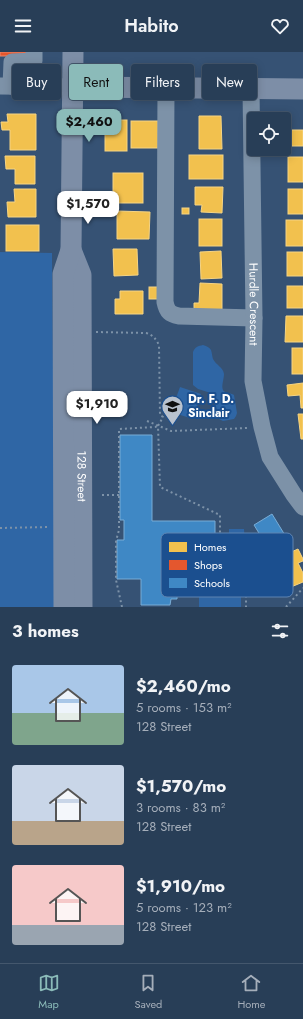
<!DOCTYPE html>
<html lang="en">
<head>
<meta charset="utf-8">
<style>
  :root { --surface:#283e57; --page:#344961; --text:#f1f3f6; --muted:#a5aeba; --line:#44576d; --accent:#8bbbb9 }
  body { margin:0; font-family:Jost,sans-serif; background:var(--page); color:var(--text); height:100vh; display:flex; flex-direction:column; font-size:15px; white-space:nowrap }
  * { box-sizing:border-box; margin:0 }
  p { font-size:13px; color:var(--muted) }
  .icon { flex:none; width:22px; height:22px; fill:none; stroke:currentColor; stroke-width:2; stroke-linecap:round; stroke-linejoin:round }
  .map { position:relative; height:555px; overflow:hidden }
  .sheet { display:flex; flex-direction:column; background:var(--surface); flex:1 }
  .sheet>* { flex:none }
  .banner { position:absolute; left:12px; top:12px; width:279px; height:36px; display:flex; gap:8px }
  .controls { position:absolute; left:247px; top:60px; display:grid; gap:8px }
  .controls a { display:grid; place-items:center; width:44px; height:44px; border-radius:4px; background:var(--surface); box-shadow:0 2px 10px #0003,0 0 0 1px var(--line); font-size:20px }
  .price { position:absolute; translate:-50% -34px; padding:0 9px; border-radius:8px; background:#fff; color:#222; font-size:13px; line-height:26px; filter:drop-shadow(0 1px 2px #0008) }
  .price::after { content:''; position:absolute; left:50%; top:24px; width:12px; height:9px; margin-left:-6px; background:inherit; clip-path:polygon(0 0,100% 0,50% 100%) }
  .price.active { background:var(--accent); color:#111 }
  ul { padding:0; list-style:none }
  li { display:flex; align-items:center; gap:12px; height:100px; padding:0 12px }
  li span { display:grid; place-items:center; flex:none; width:112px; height:80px; border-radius:4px; color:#555 }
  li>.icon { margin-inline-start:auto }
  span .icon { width:48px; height:48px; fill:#fffc; stroke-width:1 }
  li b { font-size:17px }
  h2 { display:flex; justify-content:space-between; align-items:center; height:48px; padding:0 12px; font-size:17px }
  .chip { padding:0 14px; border-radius:4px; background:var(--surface); box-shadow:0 2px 10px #0003,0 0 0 1px var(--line); font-size:14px; line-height:36px }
  .chip.active { background:var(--accent); color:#111 }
  header { display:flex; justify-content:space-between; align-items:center; height:52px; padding:0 12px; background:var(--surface); font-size:18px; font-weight:600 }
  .menu { display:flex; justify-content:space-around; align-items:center; height:56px; border-top:1px solid var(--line); background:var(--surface); font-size:11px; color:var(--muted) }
  .menu a { display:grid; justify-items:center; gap:2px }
  .menu .active { color:var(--accent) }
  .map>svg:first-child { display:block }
  .green { fill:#2f66a5 }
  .homes { fill:#f2c14e; stroke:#f6d483 }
  .shops { fill:#e4572e; stroke:#ec896d }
  .schools { fill:#3f88c5; stroke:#79acd6 }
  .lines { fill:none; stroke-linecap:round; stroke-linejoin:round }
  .path { stroke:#7d92a8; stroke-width:2; stroke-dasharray:2 3; stroke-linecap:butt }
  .minor { stroke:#7d92a8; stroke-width:17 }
  .major { stroke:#7d8ea7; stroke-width:21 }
  .labels { text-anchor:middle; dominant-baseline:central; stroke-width:4; stroke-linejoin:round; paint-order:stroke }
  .street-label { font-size:12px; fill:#fff; stroke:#1b4f8f }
  .poi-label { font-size:12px; font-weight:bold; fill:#fff; stroke:#1b4f8f; text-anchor:start }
  .key { fill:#1b4f8f; stroke:#5f84b1; stroke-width:1 }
  .key-label { font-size:11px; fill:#fff }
</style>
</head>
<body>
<header><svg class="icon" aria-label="menu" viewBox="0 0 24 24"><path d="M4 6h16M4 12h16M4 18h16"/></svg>Habito<svg class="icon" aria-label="heart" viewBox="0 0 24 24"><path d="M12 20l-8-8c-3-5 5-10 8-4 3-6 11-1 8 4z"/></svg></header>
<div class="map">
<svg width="303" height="555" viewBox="0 0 303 555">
  <rect width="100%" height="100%" fill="#365274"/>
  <!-- green -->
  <g class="green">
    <path d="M 0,200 L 52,201 L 55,555 L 0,555 Z"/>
    <path d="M 203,293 C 206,294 209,295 211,298 C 212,301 212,304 213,307 C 216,313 223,315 224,322 C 224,327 221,334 223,338 C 224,341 231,341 234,343 L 237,361 L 236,364 L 234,367 L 223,369 L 219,367 L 215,351 L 214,342 L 198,337 L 193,333 L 193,300 C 195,295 198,294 203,293 Z"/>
    <path d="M 180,335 L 201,342 L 193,367 L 171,360 Z"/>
    <path d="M 229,477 L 244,477 L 245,492 L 229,493 Z"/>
    <rect x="199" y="532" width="42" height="23"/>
  </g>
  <!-- homes -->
  <g class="homes">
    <path d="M 7,62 L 36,62 L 36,98 L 10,98 L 10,78 L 2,78 L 1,70 L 8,70 Z"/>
    <path d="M 199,64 L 221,64 L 222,97 L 199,97 Z"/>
    <rect x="105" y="68" width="22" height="31"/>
    <rect x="131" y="69" width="27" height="27"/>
    <rect x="284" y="78" width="19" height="16"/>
    <rect x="189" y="103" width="34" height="24"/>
    <path d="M 5,104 L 35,104 L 35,132 L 15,132 L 15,117 L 6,117 Z"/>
    <rect x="288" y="105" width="15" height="25"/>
    <rect x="113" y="121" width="30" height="30"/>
    <path d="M 195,135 L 223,135 L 222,161 L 201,160 L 202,153 L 195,153 Z"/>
    <path d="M 14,137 L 36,137 L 36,165 L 8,165 L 7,150 L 15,150 Z"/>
    <rect x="288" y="137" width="15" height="25"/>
    <rect x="182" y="156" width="7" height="6"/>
    <path d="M 117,159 L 150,160 L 149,187 L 117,187 Z"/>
    <rect x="199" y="167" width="23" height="27"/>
    <rect x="286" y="168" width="17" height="26"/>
    <rect x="6" y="173" width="33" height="26"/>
    <path d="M 113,197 L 137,197 L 138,223 L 114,224 Z"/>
    <path d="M 221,199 L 222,226 L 201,227 L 200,200 Z"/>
    <rect x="287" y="200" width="16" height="24"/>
    <path d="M 200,231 L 222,232 L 222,259 L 194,259 L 194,251 L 199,251 Z"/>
    <rect x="287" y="234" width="16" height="22"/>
    <rect x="149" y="235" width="11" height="12"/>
    <path d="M 120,239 L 143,239 L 143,262 L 115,262 L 115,247 L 120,247 Z"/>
    <path d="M 286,264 L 303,264 L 303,290 L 285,290 Z"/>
    <rect x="292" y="296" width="11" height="26"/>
    <path d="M 303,331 L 303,356 L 301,356 L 300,343 L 288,344 L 287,333 Z"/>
    <path d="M 298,362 L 303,362 L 303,387 L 301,387 Z"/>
    <path d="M 298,497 L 303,507 L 303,509 L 298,511 L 303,521 L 303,530 L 291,535 L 278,510 L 281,509 L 280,505 Z"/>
  </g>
  <!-- shops -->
  <rect class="shops" x="0" y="0" width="28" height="4"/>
  <!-- schools -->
  <g class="schools">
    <path d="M 120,383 L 152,383 L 152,469 L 215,469 L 215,502 L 178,502 L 177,547 L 171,547 L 170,553 L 141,553 L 141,527 L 117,527 L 117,488 L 124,488 L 124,468 L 120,468 Z"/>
    <path d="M 272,462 L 291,493 L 273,504 L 254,473 Z"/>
  </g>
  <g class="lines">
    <!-- path -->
    <g class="path">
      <path d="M 96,280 L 146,281 C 153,283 156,287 159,293 L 160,363 L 163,365 L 158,374 L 160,435 L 220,463 L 220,500 L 246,501 L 246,555"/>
      <path d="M 147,369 L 171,379 L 248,376"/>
      <path d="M 102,443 L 119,443"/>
      <path d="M 0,476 L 49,475"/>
      <path d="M 122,555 L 116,528 L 116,489 L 119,478 L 119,377 L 155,375 L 158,374"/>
      <path d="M 286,555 L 303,536"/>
    </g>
    <!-- minor -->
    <g class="minor">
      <path d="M 0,34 L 74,35"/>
      <path d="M 11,34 L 12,10 L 34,9 L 34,0"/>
      <path d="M 166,36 L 165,250 C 167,260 170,262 179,264 L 254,266"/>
      <path id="s1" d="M 251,37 L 254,266 L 253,329 L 262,375 L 270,405 L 294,443 L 303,455"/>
    </g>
    <!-- major -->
    <g class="major">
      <path d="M 74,35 L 303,37"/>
      <path id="s2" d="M 71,198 L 81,223 L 82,555"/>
      <path d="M 64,555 L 63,222 L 71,198 L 73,0"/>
    </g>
  </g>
  <!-- icons -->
  <defs>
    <symbol id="school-pin" viewBox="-11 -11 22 30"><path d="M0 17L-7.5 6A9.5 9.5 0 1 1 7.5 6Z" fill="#b9c2ce" stroke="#1b4f8f"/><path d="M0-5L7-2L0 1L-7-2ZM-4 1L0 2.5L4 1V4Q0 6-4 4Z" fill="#111"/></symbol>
  </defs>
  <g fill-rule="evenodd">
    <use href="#school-pin" x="160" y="342" width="25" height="34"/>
  </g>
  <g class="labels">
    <!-- street labels -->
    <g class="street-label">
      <text stroke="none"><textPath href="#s1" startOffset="215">Hurdle Crescent</textPath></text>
      <text stroke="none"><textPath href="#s2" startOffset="228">128 Street</textPath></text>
    </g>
    <!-- poi labels -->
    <g class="poi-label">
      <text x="188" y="347">Dr. F. D.<tspan x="188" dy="14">Sinclair</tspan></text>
    </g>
  </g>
  <!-- legend -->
  <rect x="161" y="481" width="132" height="64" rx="6" class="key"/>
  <rect x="169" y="490" width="18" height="10" fill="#f2c14e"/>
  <rect x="169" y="508" width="18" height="10" fill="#e4572e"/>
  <rect x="169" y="526" width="18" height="10" fill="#3f88c5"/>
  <g class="key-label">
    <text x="194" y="499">Homes</text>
    <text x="194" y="517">Shops</text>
    <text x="194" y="535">Schools</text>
  </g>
</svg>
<div class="controls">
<a><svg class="icon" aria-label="locate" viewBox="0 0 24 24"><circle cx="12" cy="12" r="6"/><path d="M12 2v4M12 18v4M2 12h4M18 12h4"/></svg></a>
</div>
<b class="price active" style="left:89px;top:91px">$2,460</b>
<b class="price" style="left:88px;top:173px">$1,570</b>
<b class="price" style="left:97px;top:373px">$1,910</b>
<div class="banner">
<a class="chip">Buy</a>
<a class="chip active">Rent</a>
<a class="chip">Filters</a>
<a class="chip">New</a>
</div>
</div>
<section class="sheet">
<h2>3 homes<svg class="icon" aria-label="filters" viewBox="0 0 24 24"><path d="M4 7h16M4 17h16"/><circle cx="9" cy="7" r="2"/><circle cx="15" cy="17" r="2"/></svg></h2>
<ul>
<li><span style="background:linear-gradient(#a9c7e8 60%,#7fa58c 0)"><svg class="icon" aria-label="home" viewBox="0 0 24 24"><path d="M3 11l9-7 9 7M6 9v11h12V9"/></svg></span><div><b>$2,460/mo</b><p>5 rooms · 153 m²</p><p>128 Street</p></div></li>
<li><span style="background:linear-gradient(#c9d6e8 70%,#b9a48a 0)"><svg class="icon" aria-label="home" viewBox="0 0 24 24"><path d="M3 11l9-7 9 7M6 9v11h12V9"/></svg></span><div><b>$1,570/mo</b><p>3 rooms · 83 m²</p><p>128 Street</p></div></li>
<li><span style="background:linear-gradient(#f6c9c9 75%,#9aa5b1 0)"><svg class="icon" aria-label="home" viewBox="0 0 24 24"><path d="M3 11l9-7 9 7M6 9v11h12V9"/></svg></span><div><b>$1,910/mo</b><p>5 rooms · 123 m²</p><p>128 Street</p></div></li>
</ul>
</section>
<nav class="menu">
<a class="active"><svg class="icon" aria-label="map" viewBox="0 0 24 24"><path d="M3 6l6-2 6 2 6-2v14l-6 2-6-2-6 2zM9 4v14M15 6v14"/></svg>Map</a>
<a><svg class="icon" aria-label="saved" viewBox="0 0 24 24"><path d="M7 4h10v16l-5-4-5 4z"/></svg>Saved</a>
<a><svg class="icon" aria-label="home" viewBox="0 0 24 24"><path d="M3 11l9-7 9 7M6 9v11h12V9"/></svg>Home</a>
</nav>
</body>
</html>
